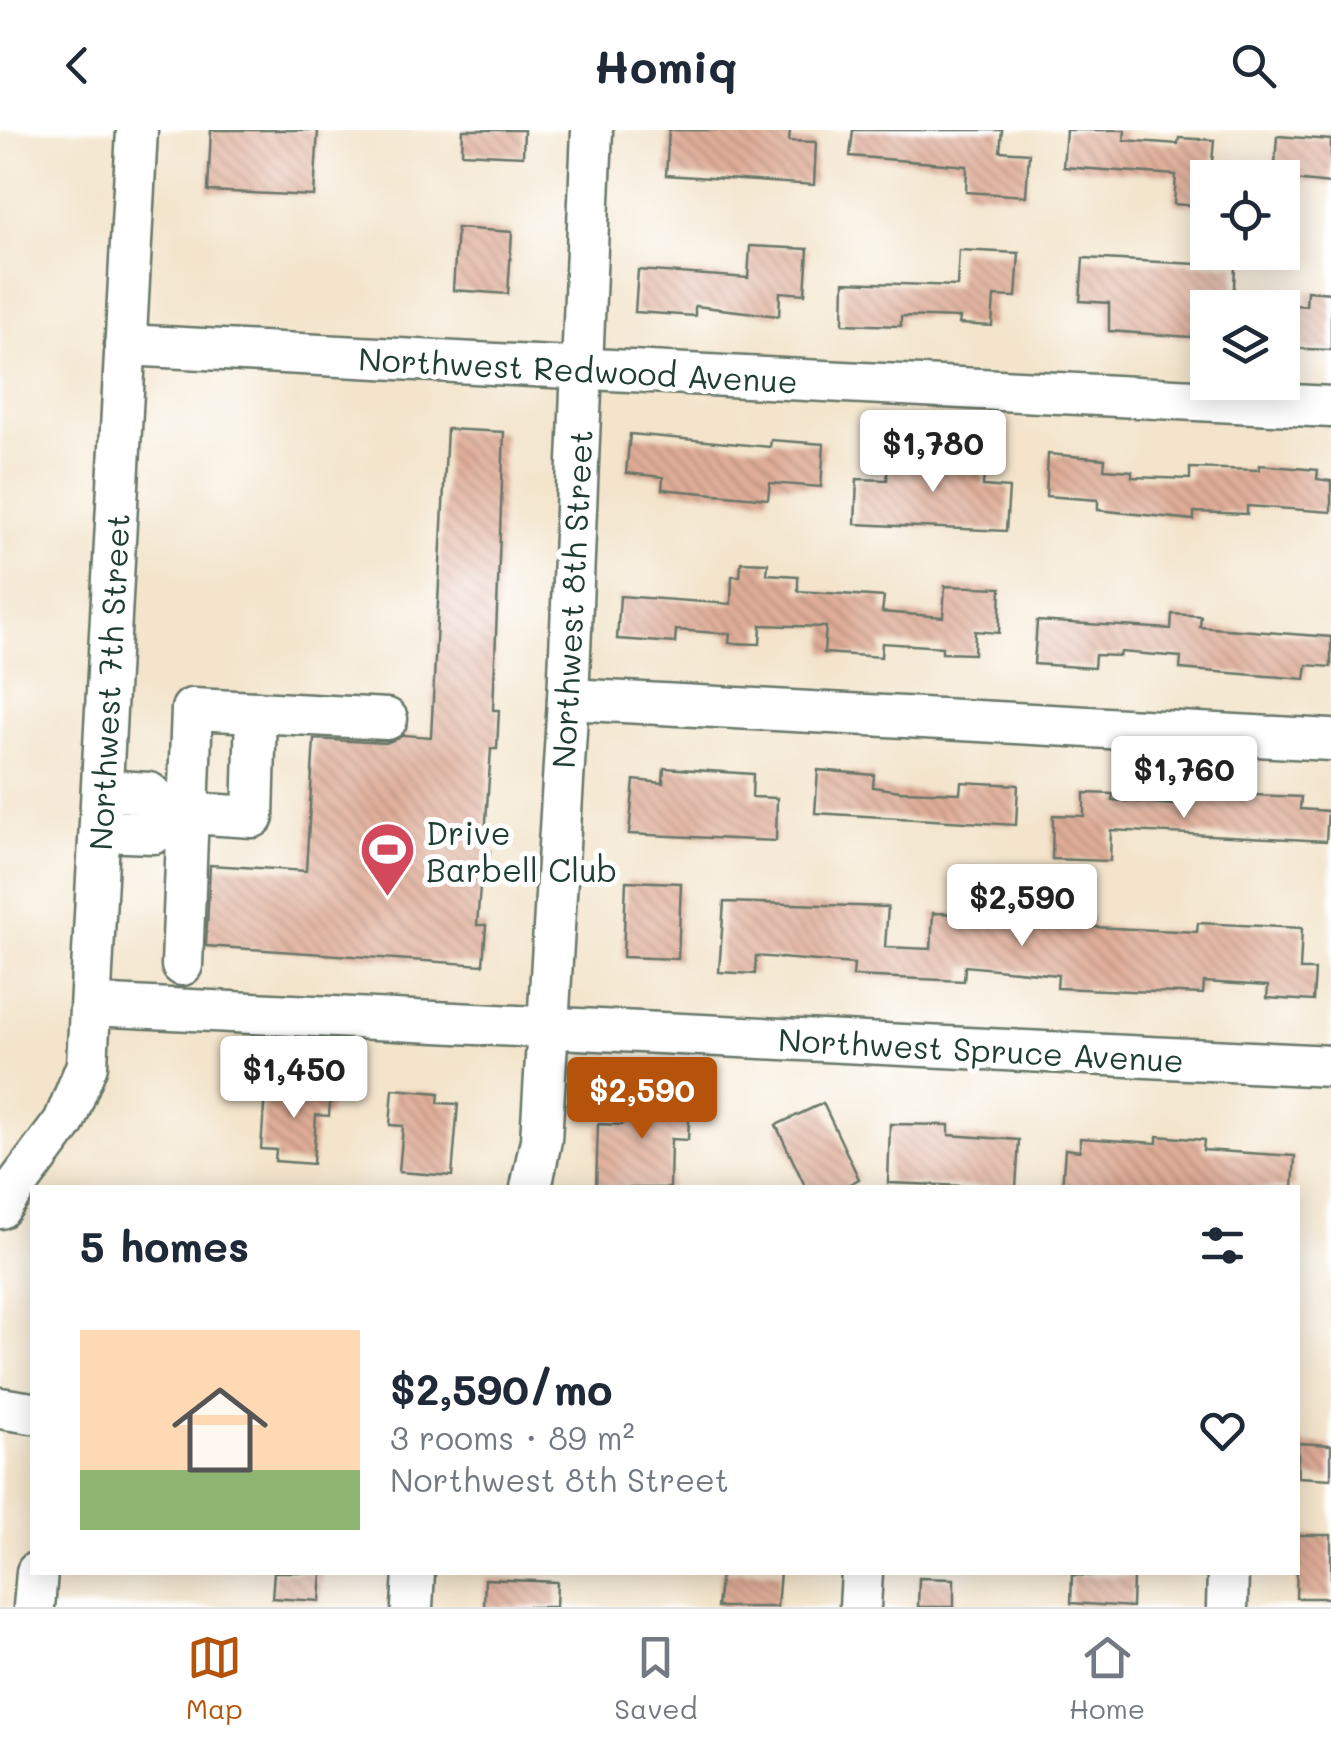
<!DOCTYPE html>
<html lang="en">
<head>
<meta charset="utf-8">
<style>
  :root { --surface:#fff; --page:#f6f6f7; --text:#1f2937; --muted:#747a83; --line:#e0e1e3; --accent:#b45309 }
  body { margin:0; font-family:Mali,sans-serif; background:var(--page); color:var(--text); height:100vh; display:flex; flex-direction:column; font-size:38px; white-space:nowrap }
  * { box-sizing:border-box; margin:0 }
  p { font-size:32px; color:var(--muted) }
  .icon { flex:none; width:55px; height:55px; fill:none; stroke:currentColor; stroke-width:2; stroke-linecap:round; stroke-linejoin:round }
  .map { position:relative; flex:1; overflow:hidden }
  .details { position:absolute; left:30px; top:1055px; width:1270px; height:390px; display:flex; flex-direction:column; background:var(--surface); border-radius:0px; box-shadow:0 5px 25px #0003 }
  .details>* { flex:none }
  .fabs { position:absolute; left:1190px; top:30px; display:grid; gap:20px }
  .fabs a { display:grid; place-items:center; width:110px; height:110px; border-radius:0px; background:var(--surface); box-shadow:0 5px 25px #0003; font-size:50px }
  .price { position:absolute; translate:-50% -85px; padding:0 22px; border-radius:10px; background:#fff; color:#222; font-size:32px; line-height:65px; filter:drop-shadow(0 2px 5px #0008) }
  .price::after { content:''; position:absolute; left:50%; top:60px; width:30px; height:22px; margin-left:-15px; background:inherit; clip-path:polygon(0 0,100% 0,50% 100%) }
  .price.active { background:var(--accent); color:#fff }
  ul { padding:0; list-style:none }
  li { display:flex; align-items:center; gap:30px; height:250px; padding:0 50px }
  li+li { border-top:2px solid var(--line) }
  li span { display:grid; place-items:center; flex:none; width:280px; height:200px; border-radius:0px; color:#555 }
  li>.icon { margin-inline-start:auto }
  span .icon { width:120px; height:120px; fill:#fffc; stroke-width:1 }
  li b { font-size:42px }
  h2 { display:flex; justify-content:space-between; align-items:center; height:120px; padding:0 50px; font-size:42px }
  header { display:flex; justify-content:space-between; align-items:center; height:130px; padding:0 50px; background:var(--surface); font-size:45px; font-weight:800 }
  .tabs { display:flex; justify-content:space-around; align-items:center; height:140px; border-top:2px solid var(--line); background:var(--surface); font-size:28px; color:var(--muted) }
  .tabs a { display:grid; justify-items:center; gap:5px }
  .tabs .active { color:var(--accent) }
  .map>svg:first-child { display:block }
  .building { fill:url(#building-back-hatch) }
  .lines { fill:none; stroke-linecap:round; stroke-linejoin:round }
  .minor-casing { stroke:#697769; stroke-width:45 }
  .minor { stroke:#fff; stroke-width:40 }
  .labels { text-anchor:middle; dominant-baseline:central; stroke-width:10; stroke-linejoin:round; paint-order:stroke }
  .street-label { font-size:32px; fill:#1f3d34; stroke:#fff }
  .poi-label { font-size:32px; fill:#1f3d34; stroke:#fff; text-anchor:start }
</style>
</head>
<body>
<header><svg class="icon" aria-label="back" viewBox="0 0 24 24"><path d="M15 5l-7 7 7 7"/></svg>Homiq<svg class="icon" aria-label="search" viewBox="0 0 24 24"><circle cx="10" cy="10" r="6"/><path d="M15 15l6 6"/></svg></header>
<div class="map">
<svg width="1331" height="1477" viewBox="0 0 1331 1477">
  <defs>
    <pattern id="building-back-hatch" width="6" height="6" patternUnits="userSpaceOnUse" patternTransform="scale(2.5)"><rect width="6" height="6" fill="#e0ad98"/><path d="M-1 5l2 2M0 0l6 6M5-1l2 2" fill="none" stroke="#b58e7d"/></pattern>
  </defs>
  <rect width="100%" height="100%" fill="#fff"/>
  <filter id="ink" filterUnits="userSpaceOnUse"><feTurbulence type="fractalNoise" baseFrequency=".01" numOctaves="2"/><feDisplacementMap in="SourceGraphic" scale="20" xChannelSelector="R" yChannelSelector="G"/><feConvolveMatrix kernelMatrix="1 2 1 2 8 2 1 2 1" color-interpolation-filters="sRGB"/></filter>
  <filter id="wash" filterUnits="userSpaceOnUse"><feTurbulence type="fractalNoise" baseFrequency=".0048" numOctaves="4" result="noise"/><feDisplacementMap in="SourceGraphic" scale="40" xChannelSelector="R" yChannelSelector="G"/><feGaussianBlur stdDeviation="2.25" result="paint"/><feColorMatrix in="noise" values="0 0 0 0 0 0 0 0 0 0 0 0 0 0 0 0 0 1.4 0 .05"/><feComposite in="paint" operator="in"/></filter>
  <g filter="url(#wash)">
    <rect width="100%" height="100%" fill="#f3e4cb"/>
    <g id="blocks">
      <!-- building -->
      <g class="building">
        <path d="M 211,0 L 318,0 L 314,66 L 208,61 Z"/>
        <path d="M 463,0 L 524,0 L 523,26 L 462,23 Z"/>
        <path d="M 669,0 L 790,0 L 789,11 L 816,12 L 814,55 L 666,45 Z"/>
        <path d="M 853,0 L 1002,0 L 1000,21 L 1029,23 L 1026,66 L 966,62 L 967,36 L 850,26 Z"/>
        <path d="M 1066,0 L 1125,0 L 1124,10 L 1178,14 L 1179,8 L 1214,10 L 1208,77 L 1174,74 L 1176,45 L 1063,37 Z"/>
        <path d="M 1277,6 L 1331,10 L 1331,54 L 1274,48 Z"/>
        <path d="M 457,98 L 512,102 L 508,164 L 453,160 Z"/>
        <path d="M 750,116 L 808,119 L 805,164 L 780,162 L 779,186 L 695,176 L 695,186 L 635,182 L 638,140 L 748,148 Z"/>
        <path d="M 959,120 L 1019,123 L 1016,167 L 994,166 L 992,196 L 959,194 L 960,188 L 901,186 L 901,196 L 843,194 L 844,152 L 957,156 Z"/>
        <path d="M 1083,128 L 1235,136 L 1233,178 L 1205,178 L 1204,208 L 1109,201 L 1109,173 L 1080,171 Z"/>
        <path d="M 1307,161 L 1331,163 L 1331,220 L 1282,218 L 1282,174 L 1306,176 Z"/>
        <path d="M 447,299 L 504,302 L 493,580 L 499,580 L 497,619 L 491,619 L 484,720 L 490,721 L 488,745 L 481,744 L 477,795 L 486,795 L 483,835 L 206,816 L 210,735 L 306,741 L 314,609 L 386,613 L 404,605 L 431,607 Z"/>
        <path d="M 630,304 L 770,317 L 771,310 L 824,314 L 821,357 L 770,353 L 768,369 L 662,359 L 663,347 L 626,343 Z"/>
        <path d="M 888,323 L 985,328 L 983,356 L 1009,358 L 1006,401 L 855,394 L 857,349 L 887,350 Z"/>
        <path d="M 1048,324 L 1105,329 L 1104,339 L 1132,341 L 1132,347 L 1190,349 L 1190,338 L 1259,340 L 1259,335 L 1318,340 L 1317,349 L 1331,351 L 1331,382 L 1247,376 L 1247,384 L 1194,382 L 1194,390 L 1098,380 L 1098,370 L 1046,366 Z"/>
        <path d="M 741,432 L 768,433 L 767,444 L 798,446 L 798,461 L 884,467 L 882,482 L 943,487 L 945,456 L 1001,458 L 999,503 L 975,501 L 974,524 L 942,523 L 942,517 L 882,513 L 881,527 L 824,523 L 826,497 L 761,495 L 760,514 L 729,513 L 730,504 L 676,500 L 675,513 L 617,509 L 620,466 L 731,474 L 732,446 L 740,446 Z"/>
        <path d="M 1172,484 L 1201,486 L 1200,497 L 1331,507 L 1331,537 L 1307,535 L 1305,549 L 1180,539 L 1181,527 L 1121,522 L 1120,526 L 1095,525 L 1094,538 L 1034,534 L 1037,491 L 1171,499 Z"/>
        <path d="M 664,638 L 753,644 L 752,667 L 777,668 L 776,711 L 629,704 L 634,650 L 663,653 Z"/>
        <path d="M 818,640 L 874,645 L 873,657 L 900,661 L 960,663 L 961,652 L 1018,655 L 1016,695 L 815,683 Z"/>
        <path d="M 1176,662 L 1301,667 L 1300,679 L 1328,681 L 1326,711 L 1111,700 L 1110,731 L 1052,729 L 1053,685 L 1084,686 L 1084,663 L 1113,664 L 1112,670 L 1175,675 Z"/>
        <path d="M 626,751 L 681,753 L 678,829 L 623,827 Z"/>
        <path d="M 724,772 L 888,777 L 885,817 L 931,819 L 933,783 L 1093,787 L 1092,797 L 1197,802 L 1198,793 L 1302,798 L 1300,840 L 1315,840 L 1313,871 L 1267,868 L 1268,856 L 1204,852 L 1203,864 L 1057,858 L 1058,845 L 965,836 L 964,851 L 853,846 L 854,834 L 756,826 L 755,844 L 719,842 Z"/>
        <path d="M 285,952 L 331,955 L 329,986 L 316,985 L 313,1034 L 275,1031 L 276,1020 L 261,1019 L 265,962 L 284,963 Z"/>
        <path d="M 393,959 L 439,963 L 438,973 L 458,974 L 452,1046 L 399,1042 L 403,996 L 390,995 Z"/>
        <path d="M 624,963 L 690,965 L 688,1010 L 671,1009 L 670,1058 L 596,1058 L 598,994 L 622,995 Z"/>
        <path d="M 823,973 L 859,1049 L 842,1058 L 806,1058 L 776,995 Z"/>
        <path d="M 890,994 L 949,995 L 949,1005 L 1019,1010 L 1016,1058 L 888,1053 Z"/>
        <path d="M 1157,1006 L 1204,1010 L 1203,1020 L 1295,1026 L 1293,1058 L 1062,1058 L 1065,1019 L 1080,1021 L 1080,1008 L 1157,1013 Z"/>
        <path d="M 1298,1313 L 1331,1315 L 1331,1349 L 1298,1347 Z"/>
        <path d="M 1298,1405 L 1331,1405 L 1331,1468 L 1296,1468 Z"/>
        <path d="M 274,1442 L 322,1442 L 320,1471 L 272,1468 Z"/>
        <path d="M 721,1442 L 780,1442 L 777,1477 L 717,1477 Z"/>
        <path d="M 1072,1445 L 1133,1447 L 1132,1477 L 1071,1473 Z"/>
        <path d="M 919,1448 L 954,1449 L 954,1477 L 918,1477 Z"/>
        <path d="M 485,1449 L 557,1452 L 556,1477 L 484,1477 Z"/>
      </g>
    </g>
  </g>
  <g filter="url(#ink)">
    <use href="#blocks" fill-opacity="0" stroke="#697769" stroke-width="2.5"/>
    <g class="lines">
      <defs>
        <g id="minor">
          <path d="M 125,215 L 1331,277"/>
          <path d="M 568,569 L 1331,610"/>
          <path d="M 256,582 L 387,589"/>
          <path d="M 173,682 L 253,687 L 256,582 L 192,579 L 182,835"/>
          <path d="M 100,701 L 154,703 L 173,682 L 149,663 L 102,660"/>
          <path d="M 91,875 L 1331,936"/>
          <path d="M 531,1058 L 541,1010 L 568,569 L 592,0"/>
          <path d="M 0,1078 L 64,992 L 87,935 L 137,0"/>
          <path d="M 0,1278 L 32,1283"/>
          <path d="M 34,1477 L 37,1442"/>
          <path d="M 412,1477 L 414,1442"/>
          <path d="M 860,1477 L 862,1442"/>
          <path d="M 1227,1477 L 1228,1442"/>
        </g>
      </defs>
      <!-- minor casing -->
      <use href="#minor" class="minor-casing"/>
      <!-- minor -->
      <use href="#minor" class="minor"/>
    </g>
  </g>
  <!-- icons -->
  <defs>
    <symbol id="stadium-pin" viewBox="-11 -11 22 30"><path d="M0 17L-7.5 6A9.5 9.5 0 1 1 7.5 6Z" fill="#d1495b" stroke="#fff"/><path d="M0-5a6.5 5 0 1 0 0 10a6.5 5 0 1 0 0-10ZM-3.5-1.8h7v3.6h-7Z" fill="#fff"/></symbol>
  </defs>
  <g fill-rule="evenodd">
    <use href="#stadium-pin" x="356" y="688" width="63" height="86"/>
  </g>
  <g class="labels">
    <!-- street labels -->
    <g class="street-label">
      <text transform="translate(578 239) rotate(3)">Northwest Redwood Avenue</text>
      <text transform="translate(571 469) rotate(-87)">Northwest 8th Street</text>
      <text transform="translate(108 552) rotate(-87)">Northwest 7th Street</text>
      <text transform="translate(981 919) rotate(3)">Northwest Spruce Avenue</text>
    </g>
    <!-- poi labels -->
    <g class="poi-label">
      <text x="426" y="702">Drive<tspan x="426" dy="37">Barbell Club</tspan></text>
    </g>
  </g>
</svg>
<div class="fabs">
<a><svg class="icon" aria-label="locate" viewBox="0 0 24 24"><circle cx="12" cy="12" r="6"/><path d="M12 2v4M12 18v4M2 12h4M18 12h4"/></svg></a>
<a><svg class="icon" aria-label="layers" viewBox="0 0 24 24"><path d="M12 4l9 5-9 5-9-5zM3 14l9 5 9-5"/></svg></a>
</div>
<b class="price" style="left:933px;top:365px">$1,780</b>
<b class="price" style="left:1184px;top:691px">$1,760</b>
<b class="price" style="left:1022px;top:819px">$2,590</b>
<b class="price" style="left:294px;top:991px">$1,450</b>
<b class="price active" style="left:642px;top:1012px">$2,590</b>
<section class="details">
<h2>5 homes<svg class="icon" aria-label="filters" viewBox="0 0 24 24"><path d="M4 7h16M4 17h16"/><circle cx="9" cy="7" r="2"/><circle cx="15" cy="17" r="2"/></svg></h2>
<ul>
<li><span style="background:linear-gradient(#ffd9b3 70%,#8fb573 0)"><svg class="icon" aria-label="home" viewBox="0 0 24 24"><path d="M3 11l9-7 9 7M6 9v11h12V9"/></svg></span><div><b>$2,590/mo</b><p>3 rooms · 89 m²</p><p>Northwest 8th Street</p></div><svg class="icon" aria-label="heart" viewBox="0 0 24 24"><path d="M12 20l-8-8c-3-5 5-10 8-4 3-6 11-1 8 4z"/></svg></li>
</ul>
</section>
</div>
<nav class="tabs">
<a class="active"><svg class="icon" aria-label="map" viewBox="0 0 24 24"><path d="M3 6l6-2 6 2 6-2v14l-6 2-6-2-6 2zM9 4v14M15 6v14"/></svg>Map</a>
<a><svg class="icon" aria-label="saved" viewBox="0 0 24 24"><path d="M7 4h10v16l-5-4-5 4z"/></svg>Saved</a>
<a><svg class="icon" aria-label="home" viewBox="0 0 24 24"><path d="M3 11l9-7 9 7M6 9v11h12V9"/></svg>Home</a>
</nav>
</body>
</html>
